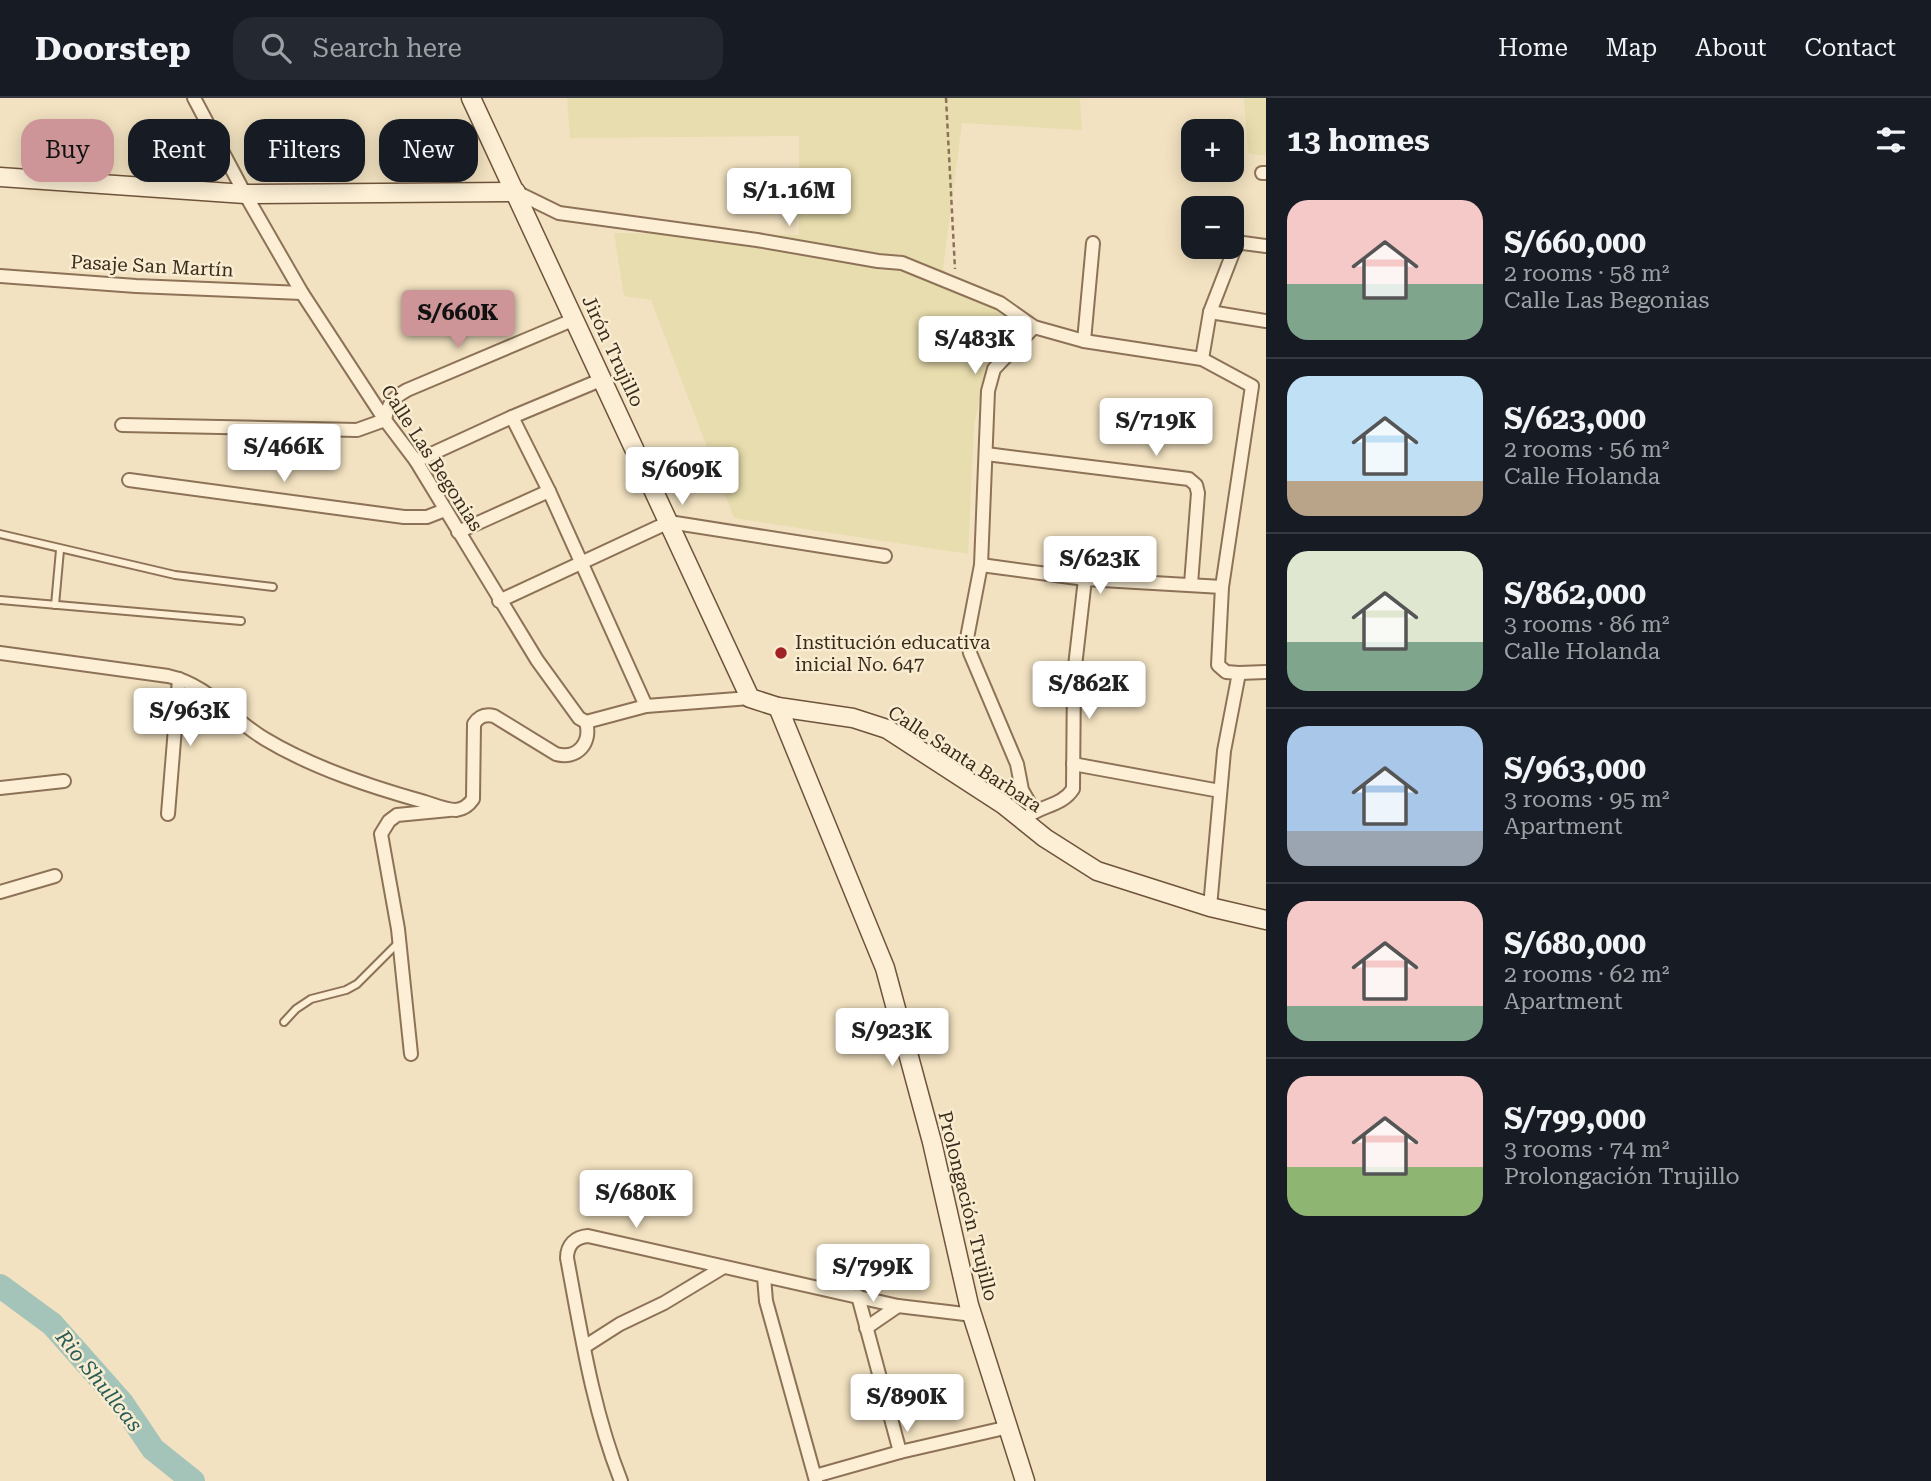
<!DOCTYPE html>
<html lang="en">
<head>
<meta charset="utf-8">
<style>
  :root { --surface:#171b24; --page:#242831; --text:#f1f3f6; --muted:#9ea1a6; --line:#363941; --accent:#cd9598 }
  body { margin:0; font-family:"Roboto Serif",serif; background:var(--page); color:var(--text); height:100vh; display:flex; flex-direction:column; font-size:26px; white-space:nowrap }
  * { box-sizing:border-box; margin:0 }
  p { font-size:23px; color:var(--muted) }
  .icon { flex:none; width:38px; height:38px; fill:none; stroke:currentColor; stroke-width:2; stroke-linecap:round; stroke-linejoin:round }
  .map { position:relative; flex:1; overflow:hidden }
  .panel { display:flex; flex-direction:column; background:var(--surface); width:665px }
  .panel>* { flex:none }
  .hud { position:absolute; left:21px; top:21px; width:665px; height:63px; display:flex; gap:14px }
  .controls { position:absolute; left:1181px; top:21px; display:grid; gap:14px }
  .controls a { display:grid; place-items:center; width:63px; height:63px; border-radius:14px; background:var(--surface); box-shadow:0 4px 18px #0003; font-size:35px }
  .price { position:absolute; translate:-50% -60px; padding:0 16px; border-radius:7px; background:#fff; color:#222; font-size:23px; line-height:46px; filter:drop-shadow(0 2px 4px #0008) }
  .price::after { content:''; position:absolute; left:50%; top:42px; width:21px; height:16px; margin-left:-10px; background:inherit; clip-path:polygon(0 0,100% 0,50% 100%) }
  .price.on { background:var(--accent); color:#111 }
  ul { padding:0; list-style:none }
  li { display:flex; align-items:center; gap:21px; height:175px; padding:0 21px }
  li+li { border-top:2px solid var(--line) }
  li span { display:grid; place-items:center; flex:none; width:196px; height:140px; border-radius:21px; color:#555 }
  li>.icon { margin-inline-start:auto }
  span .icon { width:84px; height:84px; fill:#fffc; stroke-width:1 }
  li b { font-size:30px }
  h2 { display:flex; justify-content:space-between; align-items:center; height:84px; padding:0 21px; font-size:30px }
  .chip { padding:0 24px; border-radius:21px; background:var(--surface); box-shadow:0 4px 18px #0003; font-size:24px; line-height:63px }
  .chip.on { background:var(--accent); color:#111 }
  header { display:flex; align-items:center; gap:42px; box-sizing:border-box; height:98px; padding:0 35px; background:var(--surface); border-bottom:2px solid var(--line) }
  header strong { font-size:33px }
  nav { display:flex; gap:38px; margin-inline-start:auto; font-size:24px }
  .search { width:490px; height:63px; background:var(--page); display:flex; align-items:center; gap:18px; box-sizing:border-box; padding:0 24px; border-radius:21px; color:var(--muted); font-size:26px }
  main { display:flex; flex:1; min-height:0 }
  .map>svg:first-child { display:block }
  .farmland { fill:#e8ddae }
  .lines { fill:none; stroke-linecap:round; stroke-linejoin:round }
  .river { stroke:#a4c4ba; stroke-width:24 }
  .lane-casing { stroke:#8d7257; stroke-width:10 }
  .street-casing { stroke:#8d7257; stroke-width:16 }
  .secondary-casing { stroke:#6f533a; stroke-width:21 }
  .path { stroke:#8d7257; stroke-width:2.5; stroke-dasharray:5 3.5; stroke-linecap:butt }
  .lane { stroke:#fcefd5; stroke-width:6 }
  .street { stroke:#fcefd5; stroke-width:12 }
  .secondary { stroke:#fcefd5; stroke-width:18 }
  .poi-dot { fill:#a12226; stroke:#f8ecd1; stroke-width:2.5 }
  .labels { text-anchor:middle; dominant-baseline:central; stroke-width:5; stroke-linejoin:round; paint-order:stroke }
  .street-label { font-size:19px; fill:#3b2b1c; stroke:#f8ecd1 }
  .poi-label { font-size:19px; fill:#3b2b1c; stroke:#f8ecd1; text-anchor:start }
  .water-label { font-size:21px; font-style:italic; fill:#2a5c58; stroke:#f8ecd1 }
</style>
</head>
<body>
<header>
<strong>Doorstep</strong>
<div class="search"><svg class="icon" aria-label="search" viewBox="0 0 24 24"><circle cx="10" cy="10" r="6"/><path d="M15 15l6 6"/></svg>Search here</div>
<nav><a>Home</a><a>Map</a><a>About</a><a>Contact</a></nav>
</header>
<main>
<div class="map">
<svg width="1266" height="1383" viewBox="0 0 1266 1383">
  <rect width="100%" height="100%" fill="#f2e2c1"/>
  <!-- farmland -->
  <g class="farmland">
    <path d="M 567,0 L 1080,0 L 1082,32 L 962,25 L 943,171 L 1021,229 L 991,252 L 974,327 L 968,456 L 734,420 L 651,202 L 624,198 L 614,135 L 799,137 L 799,38 L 570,40 Z"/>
    <path d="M 1244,0 L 1266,0 L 1266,58 L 1248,55 Z"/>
  </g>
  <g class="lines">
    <!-- river -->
    <path class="river" d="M 0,1188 L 52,1226 L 122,1305 L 153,1351 L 193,1383"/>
    <defs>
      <g id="lane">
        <path d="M 0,436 L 175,477 L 273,489"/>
        <path d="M 0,502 L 241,523"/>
        <path d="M 55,507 L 60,452"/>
        <path d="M 284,924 L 296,911 L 311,901 L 346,892 L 357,886 L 398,845"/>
      </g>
      <g id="street">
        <path d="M 194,0 L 245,96 L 302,195 L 385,322 L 416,363 L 537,562 L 579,620 L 586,624"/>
        <path d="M 1262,75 L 1266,75"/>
        <path d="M 516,94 L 559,115 L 757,142 L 878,163 L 902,165 L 1000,205 L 1034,229 L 1084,243 L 1202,261 L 1210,214 L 1236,147 L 1243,145 L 1266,148"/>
        <path d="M 0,178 L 136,188 L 302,195"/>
        <path d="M 1210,214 L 1266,223"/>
        <path d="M 1084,243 L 1093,145"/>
        <path d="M 1202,261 L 1252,288 L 1222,489 L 1218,567 L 1226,574 L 1239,575 L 1224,653 L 1210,809"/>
        <path d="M 512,319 L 549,393 L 646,608"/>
        <path d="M 122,327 L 357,332 L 385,322 C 388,305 393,300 407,292 L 575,221"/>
        <path d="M 986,356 L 1189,381 L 1196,387 L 1198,395 L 1191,486"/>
        <path d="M 416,363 L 512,319 L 603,281"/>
        <path d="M 129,382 L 404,419 L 427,419 L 445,412"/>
        <path d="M 458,434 L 549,393"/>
        <path d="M 981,467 L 1085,481 L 1222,489"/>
        <path d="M 499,503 L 669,424 L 885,458"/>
        <path d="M 0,555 L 168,578 C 210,587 229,620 265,641 C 313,670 371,689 425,704 C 434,707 446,712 456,712 C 464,711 469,707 473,701 L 474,626 C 479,618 485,616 494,618 L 556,656 C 577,662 592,645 586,624"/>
        <path d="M 1239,575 L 1266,574"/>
        <path d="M 586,624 L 646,608 L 750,600"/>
        <path d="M 1073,666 L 1220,693"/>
        <path d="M 0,690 L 64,683"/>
        <path d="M 1034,713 L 1022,692 L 1017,666 L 970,555 L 967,540 L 981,467 L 988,293 L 994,271 L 1034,229"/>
        <path d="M 168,716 L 179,581"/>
        <path d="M 1027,719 C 1042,707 1062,708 1073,691 L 1074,577 L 1085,481"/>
        <path d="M 0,794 L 55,778"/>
        <path d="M 411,956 L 398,831 L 381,736 L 389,723 L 397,717 L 449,712"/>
        <path d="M 764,1179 L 766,1203 L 816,1383"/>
        <path d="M 858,1198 L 900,1354"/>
        <path d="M 866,1230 L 898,1208"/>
        <path d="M 584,1249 L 620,1226 L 664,1205 L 722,1170"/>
        <path d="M 815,1378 L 900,1354 L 1009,1329"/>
        <path d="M 621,1383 C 593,1313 581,1235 567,1160 C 567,1147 575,1139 588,1138 L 898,1208 L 973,1217"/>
      </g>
      <g id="secondary">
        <path d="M 471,0 L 750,600 L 778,609 L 853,620 L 887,631 L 1004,707 L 1045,740 L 1097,773 L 1210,809 L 1266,822"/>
        <path d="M 0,79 L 245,96 L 516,94"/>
        <path d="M 778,609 L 885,870 L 932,1044 L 969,1207 L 1025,1383"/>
      </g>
    </defs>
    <!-- lane casing -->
    <use href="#lane" class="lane-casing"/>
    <!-- street casing -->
    <use href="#street" class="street-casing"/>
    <!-- secondary casing -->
    <use href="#secondary" class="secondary-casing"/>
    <!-- path -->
    <path class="path" d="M 946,0 L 955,171"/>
    <!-- lane -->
    <use href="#lane" class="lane"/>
    <!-- street -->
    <use href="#street" class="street"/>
    <!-- secondary -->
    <use href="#secondary" class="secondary"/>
  </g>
  <!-- markers -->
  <circle class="poi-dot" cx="781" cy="555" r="7"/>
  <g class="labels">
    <!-- street labels -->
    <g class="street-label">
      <text transform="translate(152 168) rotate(3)">Pasaje San Martín</text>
      <text transform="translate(613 253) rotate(65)">Jirón Trujillo</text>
      <text transform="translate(432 360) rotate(57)">Calle Las Begonias</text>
      <text transform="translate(965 661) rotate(33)">Calle Santa Barbara</text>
      <text transform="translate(968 1108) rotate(76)">Prolongación Trujillo</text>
    </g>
    <!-- poi labels -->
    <g class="poi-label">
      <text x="795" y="544">Institución educativa<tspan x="795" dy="22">inicial No. 647</tspan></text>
    </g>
    <!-- water labels -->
    <g class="water-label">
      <text transform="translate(99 1283) rotate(51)">Rio Shullcas</text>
    </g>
  </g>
</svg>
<div class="controls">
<a>+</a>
<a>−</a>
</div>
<b class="price" style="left:789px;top:130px">S/1.16M</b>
<b class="price on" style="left:458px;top:252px">S/660K</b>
<b class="price" style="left:975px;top:278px">S/483K</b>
<b class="price" style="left:1156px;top:360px">S/719K</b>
<b class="price" style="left:284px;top:386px">S/466K</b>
<b class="price" style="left:682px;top:409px">S/609K</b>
<b class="price" style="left:1100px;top:498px">S/623K</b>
<b class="price" style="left:1089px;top:623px">S/862K</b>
<b class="price" style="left:190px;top:650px">S/963K</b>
<b class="price" style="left:892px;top:970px">S/923K</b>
<b class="price" style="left:636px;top:1132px">S/680K</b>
<b class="price" style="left:873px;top:1206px">S/799K</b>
<b class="price" style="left:907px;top:1336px">S/890K</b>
<div class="hud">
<a class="chip on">Buy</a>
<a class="chip">Rent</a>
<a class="chip">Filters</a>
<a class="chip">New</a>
</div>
</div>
<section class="panel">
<h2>13 homes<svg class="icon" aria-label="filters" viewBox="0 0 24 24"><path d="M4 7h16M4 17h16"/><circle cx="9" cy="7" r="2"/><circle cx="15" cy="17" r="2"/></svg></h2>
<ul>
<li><span style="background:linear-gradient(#f6c9c9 60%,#7fa58c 0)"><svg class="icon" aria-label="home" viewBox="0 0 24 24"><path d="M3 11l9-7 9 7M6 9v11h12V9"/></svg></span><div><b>S/660,000</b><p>2 rooms · 58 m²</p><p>Calle Las Begonias</p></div></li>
<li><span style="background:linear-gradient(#bfe0f5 75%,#b9a48a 0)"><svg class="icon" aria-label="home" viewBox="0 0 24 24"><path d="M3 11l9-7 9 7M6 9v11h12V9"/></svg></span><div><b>S/623,000</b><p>2 rooms · 56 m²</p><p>Calle Holanda</p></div></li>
<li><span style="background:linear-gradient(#dfe7d0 65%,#7fa58c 0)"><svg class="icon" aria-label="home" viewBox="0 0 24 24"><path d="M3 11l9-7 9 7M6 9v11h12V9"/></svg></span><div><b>S/862,000</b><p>3 rooms · 86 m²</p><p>Calle Holanda</p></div></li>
<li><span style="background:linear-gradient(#a9c7e8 75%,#9aa5b1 0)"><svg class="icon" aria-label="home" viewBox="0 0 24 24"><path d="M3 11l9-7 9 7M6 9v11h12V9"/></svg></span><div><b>S/963,000</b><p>3 rooms · 95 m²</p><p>Apartment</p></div></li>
<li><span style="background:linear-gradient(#f6c9c9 75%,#7fa58c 0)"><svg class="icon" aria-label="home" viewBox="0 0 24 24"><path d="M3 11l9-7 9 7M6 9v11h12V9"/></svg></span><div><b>S/680,000</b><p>2 rooms · 62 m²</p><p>Apartment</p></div></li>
<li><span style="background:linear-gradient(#f6c9c9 65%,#8fb573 0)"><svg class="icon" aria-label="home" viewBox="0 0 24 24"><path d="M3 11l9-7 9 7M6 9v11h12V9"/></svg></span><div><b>S/799,000</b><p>3 rooms · 74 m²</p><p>Prolongación Trujillo</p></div></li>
</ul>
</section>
</main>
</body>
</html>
